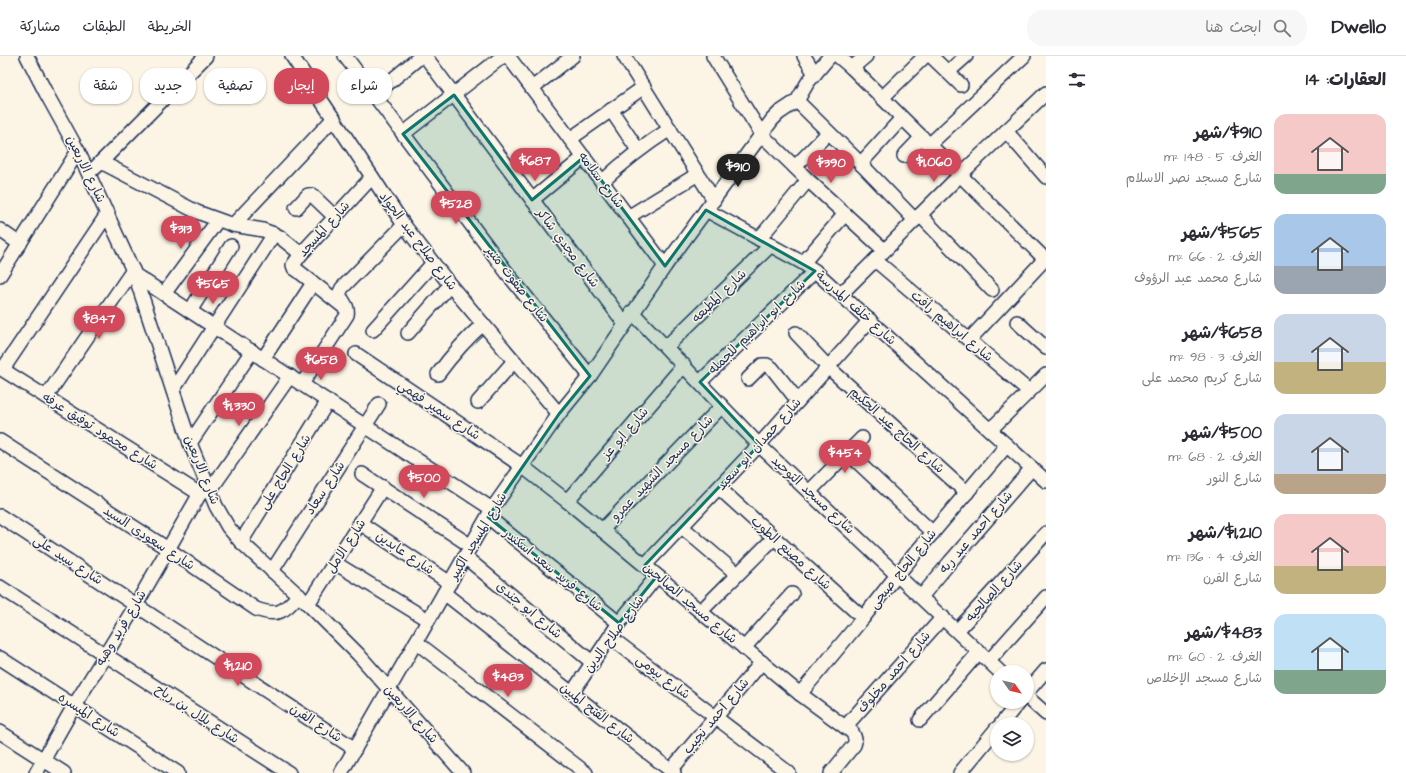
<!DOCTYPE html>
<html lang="ar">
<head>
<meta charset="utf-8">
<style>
  :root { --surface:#fff; --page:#f7f7f7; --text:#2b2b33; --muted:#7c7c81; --line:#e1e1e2; --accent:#d1495b }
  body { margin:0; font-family:"Architects Daughter","Playpen Sans Arabic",sans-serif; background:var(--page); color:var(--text); direction:rtl; height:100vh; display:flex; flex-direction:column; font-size:15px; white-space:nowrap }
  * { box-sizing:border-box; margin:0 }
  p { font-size:13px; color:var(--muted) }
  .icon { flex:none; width:22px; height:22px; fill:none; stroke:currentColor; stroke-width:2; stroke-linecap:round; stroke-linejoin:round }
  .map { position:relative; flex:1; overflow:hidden; direction:ltr }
  .details { display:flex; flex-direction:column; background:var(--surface); width:360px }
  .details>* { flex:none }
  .guide { position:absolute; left:12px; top:12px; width:380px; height:36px; direction:rtl; display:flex; gap:8px }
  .needle { width:26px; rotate:124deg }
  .fabs { position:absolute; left:990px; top:609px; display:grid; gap:8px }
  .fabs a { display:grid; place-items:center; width:44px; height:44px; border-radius:50%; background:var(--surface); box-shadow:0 1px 3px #0004; font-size:20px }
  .price { position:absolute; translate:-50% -34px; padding:0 9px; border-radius:14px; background:var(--accent); color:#fff; font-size:13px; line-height:26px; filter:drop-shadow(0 1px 2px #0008) }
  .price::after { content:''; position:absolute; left:50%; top:24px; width:12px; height:9px; margin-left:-6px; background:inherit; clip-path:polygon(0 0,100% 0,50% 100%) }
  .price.on { background:#222; color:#fff }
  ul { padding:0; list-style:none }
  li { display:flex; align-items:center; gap:12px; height:100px; padding:0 20px }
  li span { display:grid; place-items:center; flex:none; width:112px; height:80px; border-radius:12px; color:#555 }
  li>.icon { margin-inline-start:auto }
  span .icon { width:48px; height:48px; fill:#fffc; stroke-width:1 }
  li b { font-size:17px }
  h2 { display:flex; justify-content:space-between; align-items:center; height:48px; padding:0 20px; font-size:17px }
  .chip { padding:0 14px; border-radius:16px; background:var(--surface); box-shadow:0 1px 3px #0004; font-size:14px; line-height:36px }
  .chip.on { background:var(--accent); color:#fff }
  header { display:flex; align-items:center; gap:24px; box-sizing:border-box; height:56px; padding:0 20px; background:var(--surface); border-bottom:1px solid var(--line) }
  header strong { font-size:19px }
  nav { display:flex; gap:22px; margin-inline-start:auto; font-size:14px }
  .search { width:280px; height:36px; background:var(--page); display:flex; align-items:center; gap:10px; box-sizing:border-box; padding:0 14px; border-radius:16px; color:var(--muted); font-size:15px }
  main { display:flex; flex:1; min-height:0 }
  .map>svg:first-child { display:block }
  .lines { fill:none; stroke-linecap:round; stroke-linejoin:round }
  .minor-casing { stroke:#1b2f5e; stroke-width:16 }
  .minor { stroke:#fcf5e5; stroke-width:13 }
  .marked { fill:#0f766e; fill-opacity:0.2; stroke:#0f766e; stroke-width:3; stroke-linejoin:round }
  .labels { text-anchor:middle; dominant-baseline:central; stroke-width:3; stroke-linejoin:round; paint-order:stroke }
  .street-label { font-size:13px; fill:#1b2f5e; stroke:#fcf5e5 }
</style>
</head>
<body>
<header>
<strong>Dwello</strong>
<div class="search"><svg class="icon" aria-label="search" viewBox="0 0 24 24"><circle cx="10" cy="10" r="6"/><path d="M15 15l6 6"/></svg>ابحث هنا</div>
<nav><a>الخريطة</a><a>الطبقات</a><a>مشاركة</a></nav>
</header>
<main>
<section class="details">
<h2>العقارات: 14<svg class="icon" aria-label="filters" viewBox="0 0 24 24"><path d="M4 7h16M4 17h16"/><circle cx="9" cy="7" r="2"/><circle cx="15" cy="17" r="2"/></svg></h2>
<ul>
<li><span style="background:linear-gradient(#f6c9c9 75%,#7fa58c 0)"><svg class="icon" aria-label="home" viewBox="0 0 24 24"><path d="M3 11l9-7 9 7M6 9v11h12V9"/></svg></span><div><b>$910/شهر</b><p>الغرف: 5 · 148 m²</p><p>شارع مسجد نصر الاسلام</p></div></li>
<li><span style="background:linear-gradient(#a9c7e8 65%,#9aa5b1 0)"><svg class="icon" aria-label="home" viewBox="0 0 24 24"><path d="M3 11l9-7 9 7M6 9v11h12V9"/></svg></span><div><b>$565/شهر</b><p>الغرف: 2 · 66 m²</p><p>شارع محمد عبد الرؤوف</p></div></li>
<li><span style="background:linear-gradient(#c9d6e8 60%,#c2b280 0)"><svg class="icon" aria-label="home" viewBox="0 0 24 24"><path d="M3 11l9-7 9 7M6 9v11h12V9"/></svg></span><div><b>$658/شهر</b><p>الغرف: 3 · 98 m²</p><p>شارع كريم محمد على</p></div></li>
<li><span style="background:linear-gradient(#c9d6e8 75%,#b9a48a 0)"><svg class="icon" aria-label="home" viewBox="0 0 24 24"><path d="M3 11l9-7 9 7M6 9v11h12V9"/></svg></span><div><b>$500/شهر</b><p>الغرف: 2 · 68 m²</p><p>شارع النور</p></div></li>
<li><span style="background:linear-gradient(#f6c9c9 65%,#c2b280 0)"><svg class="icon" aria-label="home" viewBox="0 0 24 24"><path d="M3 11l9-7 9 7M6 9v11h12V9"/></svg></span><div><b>$1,210/شهر</b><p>الغرف: 4 · 136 m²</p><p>شارع الفرن</p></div></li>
<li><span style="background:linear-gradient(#bfe0f5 70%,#7fa58c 0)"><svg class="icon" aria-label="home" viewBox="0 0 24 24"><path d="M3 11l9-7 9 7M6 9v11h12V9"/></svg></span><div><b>$483/شهر</b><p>الغرف: 2 · 60 m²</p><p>شارع مسجد الإخلاص</p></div></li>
</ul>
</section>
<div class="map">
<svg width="1046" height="717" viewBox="0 0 1046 717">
  <rect width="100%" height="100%" fill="#fcf5e5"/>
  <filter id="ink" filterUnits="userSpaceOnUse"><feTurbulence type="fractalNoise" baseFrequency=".025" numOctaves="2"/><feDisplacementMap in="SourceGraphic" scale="8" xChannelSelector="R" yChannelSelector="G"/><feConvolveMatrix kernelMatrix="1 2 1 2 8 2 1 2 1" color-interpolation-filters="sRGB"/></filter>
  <g filter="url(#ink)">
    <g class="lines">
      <defs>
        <g id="minor">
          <path d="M 27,0 L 46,37 L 78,95 L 135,219 L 190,387 L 216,450 L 228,471 L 241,486 L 308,548 L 358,598 L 463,717"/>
          <path d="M 292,0 L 404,169 L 450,229 L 559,358"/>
          <path d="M 345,0 L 511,222 L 590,320"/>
          <path d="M 425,0 L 625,268"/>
          <path d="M 508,0 L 665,210"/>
          <path d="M 624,0 L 714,144"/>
          <path d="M 713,0 L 762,79 L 808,124 L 884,194"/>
          <path d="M 804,0 L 815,18"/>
          <path d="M 838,0 L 852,12 L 1046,204"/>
          <path d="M 931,0 L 961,29"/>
          <path d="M 852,12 L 866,0"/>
          <path d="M 948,16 L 966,0"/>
          <path d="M 532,32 L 573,0"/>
          <path d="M 374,39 L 421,0"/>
          <path d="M 882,42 L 925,0"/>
          <path d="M 797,45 L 862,109"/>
          <path d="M 611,54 L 638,94"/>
          <path d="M 902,62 L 863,105 L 862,109 L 915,164"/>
          <path d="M 1006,75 L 1046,121"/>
          <path d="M 403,78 L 503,0"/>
          <path d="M 570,83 L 644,31"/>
          <path d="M 929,89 L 1024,0"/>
          <path d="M 904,100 L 922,81"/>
          <path d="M 101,106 L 197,156 L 233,169 L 263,174 L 274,178 L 280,181 L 301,198"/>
          <path d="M 795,111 L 828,77"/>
          <path d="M 95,112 L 206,0"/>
          <path d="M 602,126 C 623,106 645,89 670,73"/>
          <path d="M 532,144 L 584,101"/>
          <path d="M 296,152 L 308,139 L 312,139 L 335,161"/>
          <path d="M 706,154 L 803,207 L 815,215 L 1046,425"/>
          <path d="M 920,159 L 992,234"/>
          <path d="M 628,161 L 698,118"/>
          <path d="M 233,169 L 334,62"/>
          <path d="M 0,174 L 20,188"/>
          <path d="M 759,183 L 808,124"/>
          <path d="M 875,204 L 1029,335"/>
          <path d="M 803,207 L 845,158"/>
          <path d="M 0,219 L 78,95"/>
          <path d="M 135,219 L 492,453"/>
          <path d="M 164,238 L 218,164"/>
          <path d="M 841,238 L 960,119 L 1046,37"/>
          <path d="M 345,252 L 297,214 L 294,212 L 293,209 L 301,198 L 372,121"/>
          <path d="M 190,255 L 231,190"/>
          <path d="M 632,256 L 759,389 L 1000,616"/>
          <path d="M 1017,266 L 1046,292"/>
          <path d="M 373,274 L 433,207"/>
          <path d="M 408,277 L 450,229"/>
          <path d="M 796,277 L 828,311 L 967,437"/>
          <path d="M 969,284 L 1045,203"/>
          <path d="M 666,291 L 771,189"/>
          <path d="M 356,298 L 522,410 L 567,445 L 800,638 L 852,676 C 855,681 856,684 854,689 L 831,717"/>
          <path d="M 263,303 L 313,227"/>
          <path d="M 0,312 L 200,438"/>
          <path d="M 3,313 L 108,157"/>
          <path d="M 438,318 C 452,299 466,283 483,268"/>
          <path d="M 748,323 L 762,309 L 767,309 L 772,312 L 798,345"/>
          <path d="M 700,326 L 815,215"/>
          <path d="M 302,328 L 347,259 C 349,250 342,245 339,238 L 342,232 L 404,169"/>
          <path d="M 173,334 L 274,178"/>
          <path d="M 46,341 L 133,214"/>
          <path d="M 478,346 L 514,305"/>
          <path d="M 990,374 L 1046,319"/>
          <path d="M 0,385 L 168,493 L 256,553 C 279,561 283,556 299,539"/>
          <path d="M 190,387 L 252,295"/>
          <path d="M 848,397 L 933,477"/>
          <path d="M 362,418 L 471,490"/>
          <path d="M 719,432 L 863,562"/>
          <path d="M 209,436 L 290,320"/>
          <path d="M 809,436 L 862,382"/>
          <path d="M 567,445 L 684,309"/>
          <path d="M 0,460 L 355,693"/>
          <path d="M 488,461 L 619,567"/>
          <path d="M 360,467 L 450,527"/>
          <path d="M 682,471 L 737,518"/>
          <path d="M 602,474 L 722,350"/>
          <path d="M 241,486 L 328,345"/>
          <path d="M 465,501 L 593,607"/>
          <path d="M 335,507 L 428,564"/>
          <path d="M 645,509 L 759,389 L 870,264"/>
          <path d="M 272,515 L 379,348"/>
          <path d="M 0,531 L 289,717"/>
          <path d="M 444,537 L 674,717"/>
          <path d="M 921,541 L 950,506 L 1032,412"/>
          <path d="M 308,548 L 383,431"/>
          <path d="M 701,555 L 774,482"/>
          <path d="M 957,575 L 1046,477"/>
          <path d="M 610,581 L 789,717"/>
          <path d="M 416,586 L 586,717"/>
          <path d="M 744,592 L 792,538"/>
          <path d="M 0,602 L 178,717"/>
          <path d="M 989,605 L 1046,541"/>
          <path d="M 1027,636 L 1046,614"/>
          <path d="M 572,637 L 619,567 L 657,520"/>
          <path d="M 800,638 L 863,562 L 897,519 L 1007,389"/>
          <path d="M 1027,641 L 1046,658"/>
          <path d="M 920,664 L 979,596"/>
          <path d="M 1001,668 L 1019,646"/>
          <path d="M 845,671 L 943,561"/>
          <path d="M 0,676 L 64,717"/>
          <path d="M 671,714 L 762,606"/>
          <path d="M 36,717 L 74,650 L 136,549 L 206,427"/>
          <path d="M 341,717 L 492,453 L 559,358 L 590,320 L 665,210 L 772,64 L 779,57 L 797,45 L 808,26 L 830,0"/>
          <path d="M 960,717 L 997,672"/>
        </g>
      </defs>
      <!-- minor casing -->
      <use href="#minor" class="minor-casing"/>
      <!-- minor -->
      <use href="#minor" class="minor"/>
    </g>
  </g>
  <!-- marked area -->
  <path class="marked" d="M 454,39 L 532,144 L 584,101 L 665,210 L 706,154 L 815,215 L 700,326 L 759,389 L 645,509 L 657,520 L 619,567 L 488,461 L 559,358 L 590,320 L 403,78 Z"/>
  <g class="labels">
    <!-- street labels -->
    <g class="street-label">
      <text transform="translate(86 113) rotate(64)">شارع الاربعين</text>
      <text transform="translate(601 124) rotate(53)">شارع سلامه</text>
      <text transform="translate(324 173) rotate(-48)">شارع المسجد</text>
      <text transform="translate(418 185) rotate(53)">شارع صلاح عبد الجواد</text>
      <text transform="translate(568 192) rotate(53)">شارع مجدي شاكر</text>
      <text transform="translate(517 228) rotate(52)">شارع صفوت منير</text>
      <text transform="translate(719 240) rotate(-44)">شارع المطبعه</text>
      <text transform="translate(856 252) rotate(42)">شارع خلف المدرسة</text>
      <text transform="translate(952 270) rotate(40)">شارع ابراهيم رأفت</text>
      <text transform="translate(757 271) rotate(-44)">شارع ابو ابراهيم للجمله</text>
      <text transform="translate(439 354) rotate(34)">شارع سمير فهمي</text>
      <text transform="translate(897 374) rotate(42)">شارع الحاج عبد الحكيم</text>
      <text transform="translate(100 375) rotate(32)">شارع محمود توفيق عرفه</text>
      <text transform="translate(625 377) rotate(-49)">شارع ابو عز</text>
      <text transform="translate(759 388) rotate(-48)">شارع حمدان ابو سعيد</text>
      <text transform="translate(662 412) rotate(-46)">شارع مسجد الشهيد عمرو</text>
      <text transform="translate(202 414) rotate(68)">شارع الاربعين</text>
      <text transform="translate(285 416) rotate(-58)">شارع الحاج على</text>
      <text transform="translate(325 432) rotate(-57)">شارع سعاد</text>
      <text transform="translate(813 439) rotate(43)">شارع مسجد التوحيد</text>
      <text transform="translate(976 476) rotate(-49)">شارع احمد عبد ربه</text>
      <text transform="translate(478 480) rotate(-59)">شارع المسجد الكبير</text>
      <text transform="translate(149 482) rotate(33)">شارع سعودى السيد</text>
      <text transform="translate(346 490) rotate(-57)">شارع الامل</text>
      <text transform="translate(405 497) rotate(34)">شارع عابدين</text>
      <text transform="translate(791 497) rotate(42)">شارع مصنع الطوب</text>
      <text transform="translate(68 504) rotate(33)">شارع سيد على</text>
      <text transform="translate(903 513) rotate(-51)">شارع الحاج صبحى</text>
      <text transform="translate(553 514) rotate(39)">شارع فريد سعد اسكندر</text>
      <text transform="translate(994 535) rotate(-48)">شارع الصالحيه</text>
      <text transform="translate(690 547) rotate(40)">شارع مسجد الصالحين</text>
      <text transform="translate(529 554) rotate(40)">شارع ابو جندى</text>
      <text transform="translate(121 572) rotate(-59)">شارع فريد وهبه</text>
      <text transform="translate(614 578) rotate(-54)">شارع صلاح الدين</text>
      <text transform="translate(894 616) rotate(-49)">شارع احمد مخلوف</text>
      <text transform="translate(663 621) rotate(37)">شارع بيومى</text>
      <text transform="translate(597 657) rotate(38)">شارع الفتح المبين</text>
      <text transform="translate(197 658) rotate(33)">شارع بلال بن رباح</text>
      <text transform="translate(411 658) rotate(48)">شارع الاربعين</text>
      <text transform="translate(89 659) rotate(33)">شارع الميسره</text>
      <text transform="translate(716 660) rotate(-50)">شارع احمد نجيب</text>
      <text transform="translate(316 667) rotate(33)">شارع الفرن</text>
    </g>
  </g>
</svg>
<div class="fabs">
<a><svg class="needle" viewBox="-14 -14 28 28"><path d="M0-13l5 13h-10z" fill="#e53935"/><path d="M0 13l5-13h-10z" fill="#7c7c81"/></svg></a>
<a><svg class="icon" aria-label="layers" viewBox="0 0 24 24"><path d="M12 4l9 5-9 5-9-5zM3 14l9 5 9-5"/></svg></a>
</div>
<b class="price" style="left:535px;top:126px">$687</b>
<b class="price" style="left:934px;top:127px">$1,060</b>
<b class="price" style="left:831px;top:128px">$390</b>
<b class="price on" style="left:738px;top:132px">$910</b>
<b class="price" style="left:456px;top:169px">$528</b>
<b class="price" style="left:181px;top:194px">$313</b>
<b class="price" style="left:213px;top:249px">$565</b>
<b class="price" style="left:99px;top:284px">$847</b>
<b class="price" style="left:321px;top:325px">$658</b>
<b class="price" style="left:239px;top:371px">$1,330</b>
<b class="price" style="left:845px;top:418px">$454</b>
<b class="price" style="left:424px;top:443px">$500</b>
<b class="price" style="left:238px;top:631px">$1,210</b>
<b class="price" style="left:508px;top:642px">$483</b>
<div class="guide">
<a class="chip">شراء</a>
<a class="chip on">إيجار</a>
<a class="chip">تصفية</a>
<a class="chip">جديد</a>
<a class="chip">شقة</a>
</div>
</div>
</main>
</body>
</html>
